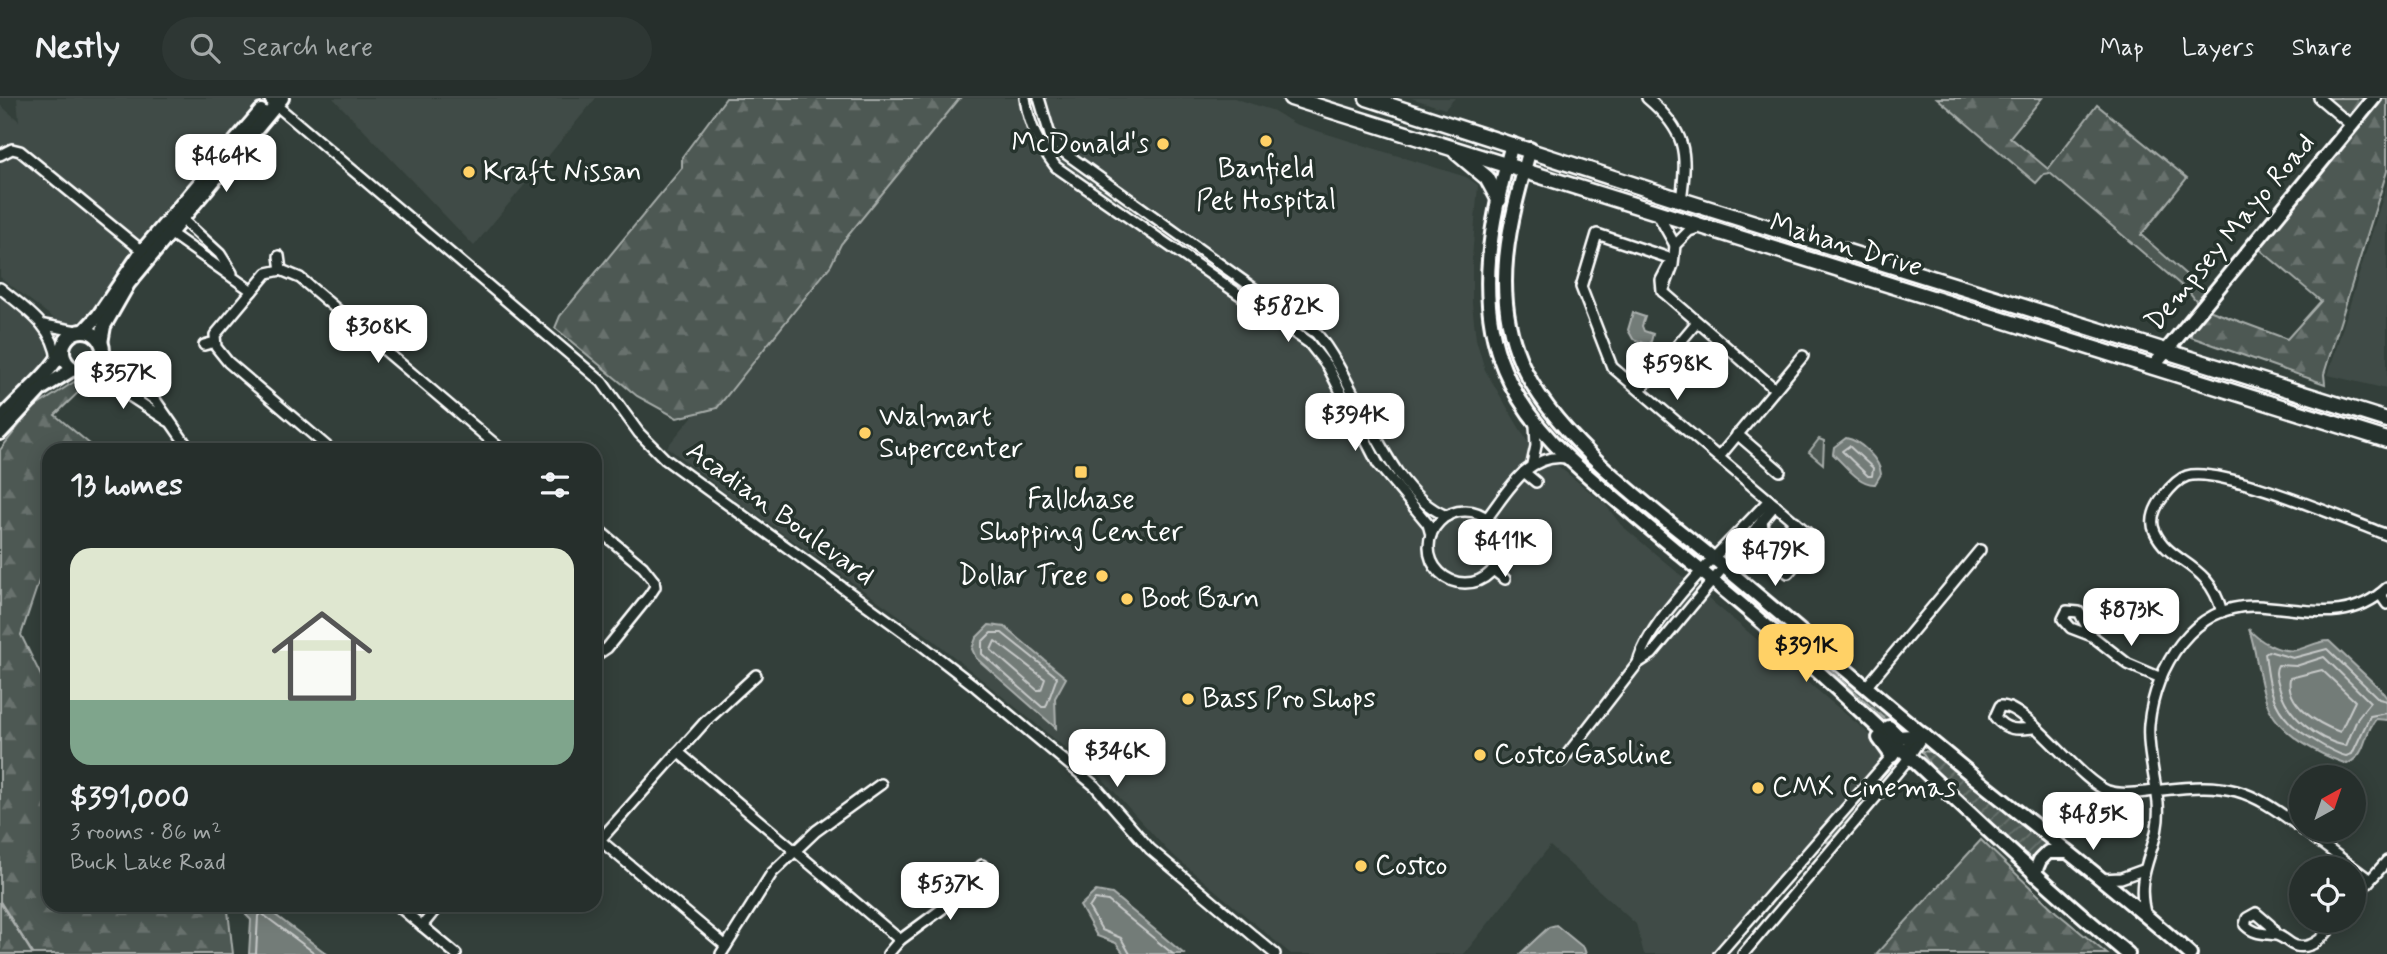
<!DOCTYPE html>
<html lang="en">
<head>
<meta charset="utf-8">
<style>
  :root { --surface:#262f2c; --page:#2e3734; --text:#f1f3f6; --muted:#a4a9a9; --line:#424a48; --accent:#ffd166 }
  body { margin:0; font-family:Mynerve,sans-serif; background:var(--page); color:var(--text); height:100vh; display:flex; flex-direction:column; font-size:26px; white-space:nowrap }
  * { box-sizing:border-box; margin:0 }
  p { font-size:23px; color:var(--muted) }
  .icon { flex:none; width:38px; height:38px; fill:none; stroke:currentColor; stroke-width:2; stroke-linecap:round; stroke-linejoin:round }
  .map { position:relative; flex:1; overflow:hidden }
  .panel { position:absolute; left:42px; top:345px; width:560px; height:469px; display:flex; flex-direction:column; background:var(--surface); border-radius:21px; box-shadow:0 4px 18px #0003,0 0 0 2px var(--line) }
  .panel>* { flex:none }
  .needle { width:46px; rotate:40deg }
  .tools { position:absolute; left:2289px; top:667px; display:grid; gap:14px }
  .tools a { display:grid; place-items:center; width:77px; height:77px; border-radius:50%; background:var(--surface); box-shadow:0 4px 18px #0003,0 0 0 2px var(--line); font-size:35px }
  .price { position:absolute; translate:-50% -60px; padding:0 16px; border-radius:14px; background:#fff; color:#222; font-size:23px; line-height:46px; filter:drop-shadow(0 2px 4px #0008) }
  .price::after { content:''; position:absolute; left:50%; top:42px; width:21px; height:16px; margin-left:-10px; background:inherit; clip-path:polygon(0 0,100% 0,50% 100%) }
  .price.active { background:var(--accent); color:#111 }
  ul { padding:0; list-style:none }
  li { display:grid; align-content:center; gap:14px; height:371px; padding:0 28px }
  li span { display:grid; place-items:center; height:217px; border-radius:21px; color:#555 }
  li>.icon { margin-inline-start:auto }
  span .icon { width:126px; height:126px; fill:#fffc; stroke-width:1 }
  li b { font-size:30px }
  h2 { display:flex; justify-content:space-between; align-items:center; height:84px; padding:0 28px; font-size:30px }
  header { display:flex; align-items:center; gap:42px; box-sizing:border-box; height:98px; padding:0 35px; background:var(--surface); border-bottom:2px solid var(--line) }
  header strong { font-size:33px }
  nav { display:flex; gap:38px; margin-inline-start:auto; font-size:24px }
  .search { width:490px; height:63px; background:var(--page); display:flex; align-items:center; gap:18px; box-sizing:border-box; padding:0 24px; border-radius:38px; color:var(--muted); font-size:26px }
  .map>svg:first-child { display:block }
  .built { fill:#404c47 }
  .forest { fill:url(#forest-firs); stroke:#a6aca9; stroke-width:2 }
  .park { fill:url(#park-crowns); stroke:#a6aca9; stroke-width:2 }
  .garden { fill:url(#garden-furrows); stroke:#a6aca9; stroke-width:2 }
  .water { fill:#737b78; stroke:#abb0ae; stroke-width:2 }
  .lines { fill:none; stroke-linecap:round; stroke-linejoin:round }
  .shore { stroke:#c7cac9; stroke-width:2 }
  .stream { stroke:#abb0ae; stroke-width:2.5 }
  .minor-casing { stroke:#fff; stroke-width:14 }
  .tertiary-casing { stroke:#fff; stroke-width:18 }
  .secondary-casing { stroke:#fff; stroke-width:18 }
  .primary-casing { stroke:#fff; stroke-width:19 }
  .minor { stroke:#26332d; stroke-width:9 }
  .tertiary { stroke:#26332d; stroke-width:12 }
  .secondary { stroke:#26332d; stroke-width:12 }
  .primary { stroke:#26332d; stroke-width:14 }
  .poi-dot { fill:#ffd166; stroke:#26332d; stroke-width:2.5 }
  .labels { text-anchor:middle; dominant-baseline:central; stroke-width:7; stroke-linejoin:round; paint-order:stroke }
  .poi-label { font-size:28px; fill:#fff; stroke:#26332d; text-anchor:start }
  .street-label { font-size:28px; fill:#fff; stroke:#26332d }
</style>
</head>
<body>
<header>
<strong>Nestly</strong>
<div class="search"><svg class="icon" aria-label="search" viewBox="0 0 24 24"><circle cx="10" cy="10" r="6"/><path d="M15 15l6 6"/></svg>Search here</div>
<nav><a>Map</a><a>Layers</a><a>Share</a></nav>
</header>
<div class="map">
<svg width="2387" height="856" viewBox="0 0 2387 856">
  <defs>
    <pattern id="forest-firs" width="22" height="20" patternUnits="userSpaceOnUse" patternTransform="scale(1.75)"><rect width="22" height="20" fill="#4d5853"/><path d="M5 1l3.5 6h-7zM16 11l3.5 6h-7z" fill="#68716d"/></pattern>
    <pattern id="park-crowns" width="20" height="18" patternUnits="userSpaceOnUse" patternTransform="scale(1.75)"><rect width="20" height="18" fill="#4d5853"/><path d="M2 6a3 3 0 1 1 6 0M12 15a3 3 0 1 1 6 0" fill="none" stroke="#68716d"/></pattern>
    <pattern id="garden-furrows" width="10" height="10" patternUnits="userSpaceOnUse" patternTransform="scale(1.75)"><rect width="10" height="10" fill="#4d5853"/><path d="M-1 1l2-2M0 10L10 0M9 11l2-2" fill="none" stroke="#68716d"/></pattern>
  </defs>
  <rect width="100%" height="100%" fill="#333f3a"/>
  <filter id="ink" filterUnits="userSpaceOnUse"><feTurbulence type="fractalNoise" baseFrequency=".0143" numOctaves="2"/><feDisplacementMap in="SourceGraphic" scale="14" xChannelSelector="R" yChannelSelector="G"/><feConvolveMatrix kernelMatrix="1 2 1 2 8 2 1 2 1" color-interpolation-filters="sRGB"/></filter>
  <g filter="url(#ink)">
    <!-- built -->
    <g class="built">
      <path d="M 17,0 L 259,0 L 263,6 L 150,137 L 129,156 L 90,218 L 73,226 L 56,222 L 0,179 L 0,7 L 19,23 Z"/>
      <path d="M 333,0 L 596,0 L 474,148 Z"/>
      <path d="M 957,0 L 1234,0 L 1274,13 L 1295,26 L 1466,79 L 1478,87 L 1472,160 L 1472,205 L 1476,241 L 1485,272 L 1527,343 L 1605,406 L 1621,427 L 1880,645 L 1883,655 L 1880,662 L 1715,856 L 1644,856 L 1636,826 L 1550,748 L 1464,856 L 1291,856 L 1167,752 L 1101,679 L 931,540 L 727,396 L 667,349 Z"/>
      <path d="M 1411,0 L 1455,0 L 1445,11 Z"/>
      <path d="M 2387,86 L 2387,291 L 2328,277 Z"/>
      <path d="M 0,196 L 45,233 L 48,252 L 45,268 L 0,313 Z"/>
    </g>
    <!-- forest -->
    <g class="forest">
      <path d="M 726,0 L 960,0 L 841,146 L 831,167 L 717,310 L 677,320 L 637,298 L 555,230 L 560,218 L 682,70 L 682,59 Z"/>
      <path d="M 1937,0 L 2042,0 L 2010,39 L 2048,71 L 2097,7 L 2187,80 L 2141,137 L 2207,195 L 2198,205 L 2190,195 L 2050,75 L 2044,76 L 2036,85 Z"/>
      <path d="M 2327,0 L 2369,0 L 2352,21 Z"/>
      <path d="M 2381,0 L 2387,0 L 2387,73 L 2324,276 L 2325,286 L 2191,239 L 2191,229 L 2206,211 L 2287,241 L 2321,203 L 2257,149 Z"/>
      <path d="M 74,284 L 87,286 L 55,317 L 97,352 L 49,352 L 49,469 L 41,477 L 21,537 L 49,594 L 49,807 L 223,807 L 228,813 L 233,856 L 0,856 L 0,352 L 32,311 Z"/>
      <path d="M 1981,742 L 2056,814 L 2107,856 L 1876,856 Z"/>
    </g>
    <!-- park -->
    <path class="park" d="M 1819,341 L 1824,343 L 1823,366 L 1809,354 Z"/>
    <!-- garden -->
    <g class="garden">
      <path d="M 1730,485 C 1788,530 1845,575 1900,623 L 1904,634 L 1894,630 L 1819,561 L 1800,551 L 1731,491 L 1727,486 Z"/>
      <path d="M 1921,653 L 1934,654 C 1970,690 2013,716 2052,748 L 2033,766 L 1936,676 Z"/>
      <path d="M 1891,668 L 1894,671 C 1881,687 1844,743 1827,744 L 1828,735 Z"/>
    </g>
    <!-- water -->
    <g class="water">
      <path d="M 1633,215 L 1645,219 L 1642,228 L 1644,233 L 1653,236 L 1650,247 L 1633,241 L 1628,232 Z"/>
      <path d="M 1846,340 C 1860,342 1880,362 1881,376 L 1875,386 C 1859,387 1845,367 1833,356 L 1834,349 Z"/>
      <path d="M 989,527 L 1005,529 L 1066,580 L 1055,600 L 1056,630 L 976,560 L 972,551 L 976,540 Z"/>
      <path d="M 2249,531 C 2258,543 2280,555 2296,552 C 2308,550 2316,543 2329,543 L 2380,591 L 2387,600 L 2387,622 L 2376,621 C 2362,637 2368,656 2347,666 C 2318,656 2278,636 2267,605 C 2258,581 2257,555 2249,531 Z"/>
      <path d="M 1096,793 L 1112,796 L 1184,856 L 1124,856 L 1116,845 L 1097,838 L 1080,808 Z"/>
      <path d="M 254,807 L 262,807 L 327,856 L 249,856 L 251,822 L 246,817 Z"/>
      <path d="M 1556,827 L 1584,850 L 1586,856 L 1520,856 L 1549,829 Z"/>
    </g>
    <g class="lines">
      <!-- shore -->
      <g class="shore">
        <path d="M 1849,348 L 1873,370 L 1872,378 L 1868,378 L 1842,353 Z"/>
        <path d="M 991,535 L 1002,535 L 1057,579 L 1046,609 L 1042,609 L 982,556 L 982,544 Z"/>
        <path d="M 995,543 L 1045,581 L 1041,592 L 1037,592 L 991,552 Z"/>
        <path d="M 2324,559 L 2370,604 L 2358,619 L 2346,648 C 2316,642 2286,617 2279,588 C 2277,580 2274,574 2278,567 L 2296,568 Z"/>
        <path d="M 2322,572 L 2355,603 L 2340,634 C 2318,626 2285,607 2290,580 Z"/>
        <path d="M 2387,603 L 2379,601 L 2327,551 L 2293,560 L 2268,553 L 2265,555 C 2270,597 2274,619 2312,641 C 2323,648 2334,655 2346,658 L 2352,656 L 2370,618 L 2387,615"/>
        <path d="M 256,856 L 258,818 L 261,815 L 316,856"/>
        <path d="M 1130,856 L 1121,840 L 1102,832 L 1089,810 L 1095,801 L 1108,803 L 1173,856"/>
      </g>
      <!-- stream -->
      <path class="stream" d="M 0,804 L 33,856"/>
      <defs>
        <g id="minor">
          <path d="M 1025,0 C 1029,28 1039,47 1056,69 L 1309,245 L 1328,269 L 1378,366 L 1428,426 L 1431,437"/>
          <path d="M 1039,0 L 1050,37 L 1065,55 L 1316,235 C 1357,283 1387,396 1447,418"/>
          <path d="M 1647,0 C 1686,33 1688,53 1681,102"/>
          <path d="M 2319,0 L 2352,28"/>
          <path d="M 270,2 L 602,284 L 639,335 L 665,361 L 919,545 L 976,589 L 1095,688 L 1150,751 L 1275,856"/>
          <path d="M 0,57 L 12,51 L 20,53 L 145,155"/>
          <path d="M 1657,115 L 1675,147"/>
          <path d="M 182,121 L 220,156 L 232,175"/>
          <path d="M 170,135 L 252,193"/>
          <path d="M 279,158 L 281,172"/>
          <path d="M 1672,161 L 1597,136 L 1581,189 L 1612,269 L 1816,442 L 1788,475 L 1766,457 L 1795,423"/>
          <path d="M 1672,161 L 1661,182 L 1662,193 L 1775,291"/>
          <path d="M 0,190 C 25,211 54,228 57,262"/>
          <path d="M 1663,194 L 1673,167 L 1675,147 L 1689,133 L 1701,129"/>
          <path d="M 44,227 L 77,233"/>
          <path d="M 204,247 L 215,244"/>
          <path d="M 103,255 L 116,271 L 156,303 L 190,352"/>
          <path d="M 86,273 L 99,278 L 168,323"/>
          <path d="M 1640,292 L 1697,224"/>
          <path d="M 1737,336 L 1780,373"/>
          <path d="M 331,352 L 228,264 L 216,249 L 215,237 L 267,175 L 281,172 L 300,180 L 502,352"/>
          <path d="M 1719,359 L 1803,258"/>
          <path d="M 1532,366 L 1536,348 L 1535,327"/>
          <path d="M 1524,374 L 1536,384"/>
          <circle cx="1465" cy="449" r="36"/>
          <path d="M 1487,420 C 1508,393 1528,354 1567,360"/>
          <path d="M 595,429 L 643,469 L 654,483"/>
          <path d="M 1744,437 L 1755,441 L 1763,431 L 1762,422"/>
          <path d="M 1493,472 L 1505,481"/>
          <path d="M 2380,496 L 2387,506"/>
          <path d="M 2222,514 C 2208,462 2170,467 2155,434 C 2149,422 2156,408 2163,399 C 2169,391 2178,381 2187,378 C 2222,368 2349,423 2387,437"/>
          <path d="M 2092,538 L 2079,514 L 2067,513 L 2063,521 L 2071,530 L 2092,538 L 2128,566 L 2161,580"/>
          <path d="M 595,558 L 607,550 L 649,498 L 655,489 L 654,483"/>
          <path d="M 1638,565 C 1648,519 1735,440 1769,402"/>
          <path d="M 1867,588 L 1980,452"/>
          <path d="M 2033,630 C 2017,632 2006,633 1995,619 L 2000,608 C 2025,605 2079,683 2108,693 C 2124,698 2145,694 2162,692 C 2228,684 2248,690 2301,730"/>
          <path d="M 678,654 L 900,842"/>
          <path d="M 1562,663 L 1638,565 L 1652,556 L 1775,407"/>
          <path d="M 2303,732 L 2369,781"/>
          <path d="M 595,738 L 726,848"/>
          <path d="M 600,742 L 705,624 L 756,577"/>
          <path d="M 2101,781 L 2121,780 L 2143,772"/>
          <path d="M 2354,800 L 2387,763"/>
          <path d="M 397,807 L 456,856"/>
          <path d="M 2146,818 C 2132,771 2162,751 2158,705 C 2155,679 2147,651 2149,626 C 2155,569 2193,506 2256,508 C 2304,510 2347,527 2387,490"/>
          <path d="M 422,828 L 439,807"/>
          <path d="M 2276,837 L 2270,827 L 2256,815 L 2247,820 L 2245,827 C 2255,837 2264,835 2276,837 C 2283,838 2289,846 2296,848 C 2315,852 2327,835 2337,822"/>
          <path d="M 721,856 L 772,775 L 816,733 L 881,686"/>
          <path d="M 888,856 L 900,842 L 942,811 L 982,767"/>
          <path d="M 1719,856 L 1892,658 L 1922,638"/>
          <path d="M 1743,856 L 1904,666 L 1920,642"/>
        </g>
        <g id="tertiary">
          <circle cx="83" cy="253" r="20"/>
          <path d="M 84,233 L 98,218 L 142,153 L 261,13"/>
          <path d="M 101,245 L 104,228 L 128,186 L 282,0"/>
          <path d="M 2153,269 L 2374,0"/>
          <path d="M 0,322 C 20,298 47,280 62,253"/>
          <path d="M 0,335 L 41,291 L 73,271"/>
        </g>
        <g id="secondary">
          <path d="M 1512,46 C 1492,118 1474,199 1504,271 C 1530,334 1582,373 1633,416 C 1690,465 1749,511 1804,561 C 1913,659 2015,763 2128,856"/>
          <path d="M 1530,51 C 1510,123 1490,193 1521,264 C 1555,344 1662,417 1729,473 C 1810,541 1891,611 1973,678 C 2046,737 2121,794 2190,856"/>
          <path d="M 1889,629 L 1899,639 L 1924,637"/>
          <path d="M 1879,640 L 1892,658"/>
          <path d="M 2034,776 L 2040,762 L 2048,754 L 2066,754"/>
        </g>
        <g id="primary">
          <path d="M 1291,0 L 2387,342"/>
          <path d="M 1367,0 L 1681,102 L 2387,322"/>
          <path d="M 1456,54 L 1487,80 L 1499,102"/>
        </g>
      </defs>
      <!-- minor casing -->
      <use href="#minor" class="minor-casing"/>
      <!-- tertiary casing -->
      <use href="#tertiary" class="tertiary-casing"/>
      <!-- secondary casing -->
      <use href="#secondary" class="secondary-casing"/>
      <!-- primary casing -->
      <use href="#primary" class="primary-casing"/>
      <!-- minor -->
      <use href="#minor" class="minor"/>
      <!-- tertiary -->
      <use href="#tertiary" class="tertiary"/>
      <!-- secondary -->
      <use href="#secondary" class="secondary"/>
      <!-- primary -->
      <use href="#primary" class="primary"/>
    </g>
  </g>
  <!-- markers -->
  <g class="poi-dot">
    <circle cx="1266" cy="43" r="7"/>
    <circle cx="1163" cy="46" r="7"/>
    <circle cx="469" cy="74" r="7"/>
    <circle cx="865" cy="335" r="7"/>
    <rect x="1074" y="367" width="14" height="14" rx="3.5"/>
    <circle cx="1102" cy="478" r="7"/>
    <circle cx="1127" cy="501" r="7"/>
    <circle cx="1188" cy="601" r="7"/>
    <circle cx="1480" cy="657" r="7"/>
    <circle cx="1758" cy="690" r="7"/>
    <circle cx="1361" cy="768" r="7"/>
  </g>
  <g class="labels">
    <!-- poi labels -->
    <g class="poi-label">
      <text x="1149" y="46" text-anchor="end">McDonald's</text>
      <text x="1266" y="71" text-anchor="middle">Banfield<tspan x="1266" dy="32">Pet Hospital</tspan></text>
      <text x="483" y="74">Kraft Nissan</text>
      <text x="879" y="319">Walmart<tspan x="879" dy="32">Supercenter</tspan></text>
      <text x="1081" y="402" text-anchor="middle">Fallchase<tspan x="1081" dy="32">Shopping Center</tspan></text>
      <text x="1088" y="478" text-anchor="end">Dollar Tree</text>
      <text x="1141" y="501">Boot Barn</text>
      <text x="1202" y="601">Bass Pro Shops</text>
      <text x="1494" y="657">Costco Gasoline</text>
      <text x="1772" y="690">CMX Cinemas</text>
      <text x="1375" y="768">Costco</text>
    </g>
    <!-- street labels -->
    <g class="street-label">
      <text transform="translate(2231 135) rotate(-50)">Dempsey Mayo Road</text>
      <text transform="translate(1846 148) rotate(17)">Mahan Drive</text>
      <text transform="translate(780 416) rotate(36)">Acadian Boulevard</text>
    </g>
  </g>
</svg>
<div class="tools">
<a><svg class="needle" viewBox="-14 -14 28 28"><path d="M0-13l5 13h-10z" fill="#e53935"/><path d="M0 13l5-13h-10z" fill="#a4a9a9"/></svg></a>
<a><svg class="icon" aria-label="locate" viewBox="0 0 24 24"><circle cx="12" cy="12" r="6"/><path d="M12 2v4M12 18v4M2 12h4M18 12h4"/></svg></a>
</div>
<b class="price" style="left:226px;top:96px">$464K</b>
<b class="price" style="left:1288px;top:246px">$582K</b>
<b class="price" style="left:378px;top:267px">$308K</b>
<b class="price" style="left:1677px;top:304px">$598K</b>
<b class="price" style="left:123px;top:313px">$357K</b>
<b class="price" style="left:1355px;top:355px">$394K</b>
<b class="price" style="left:1505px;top:481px">$411K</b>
<b class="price" style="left:1775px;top:490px">$479K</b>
<b class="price" style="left:2131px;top:550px">$873K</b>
<b class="price active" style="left:1806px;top:586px">$391K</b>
<b class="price" style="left:1117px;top:691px">$346K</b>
<b class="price" style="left:2093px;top:754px">$485K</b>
<b class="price" style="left:950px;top:824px">$537K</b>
<section class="panel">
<h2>13 homes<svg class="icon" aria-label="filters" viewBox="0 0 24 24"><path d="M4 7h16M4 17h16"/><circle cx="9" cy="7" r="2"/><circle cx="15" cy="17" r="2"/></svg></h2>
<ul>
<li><span style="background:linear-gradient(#dfe7d0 70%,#7fa58c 0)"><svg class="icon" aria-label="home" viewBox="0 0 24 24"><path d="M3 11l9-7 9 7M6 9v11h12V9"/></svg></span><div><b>$391,000</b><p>3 rooms · 86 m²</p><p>Buck Lake Road</p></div></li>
</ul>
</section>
</div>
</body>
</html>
